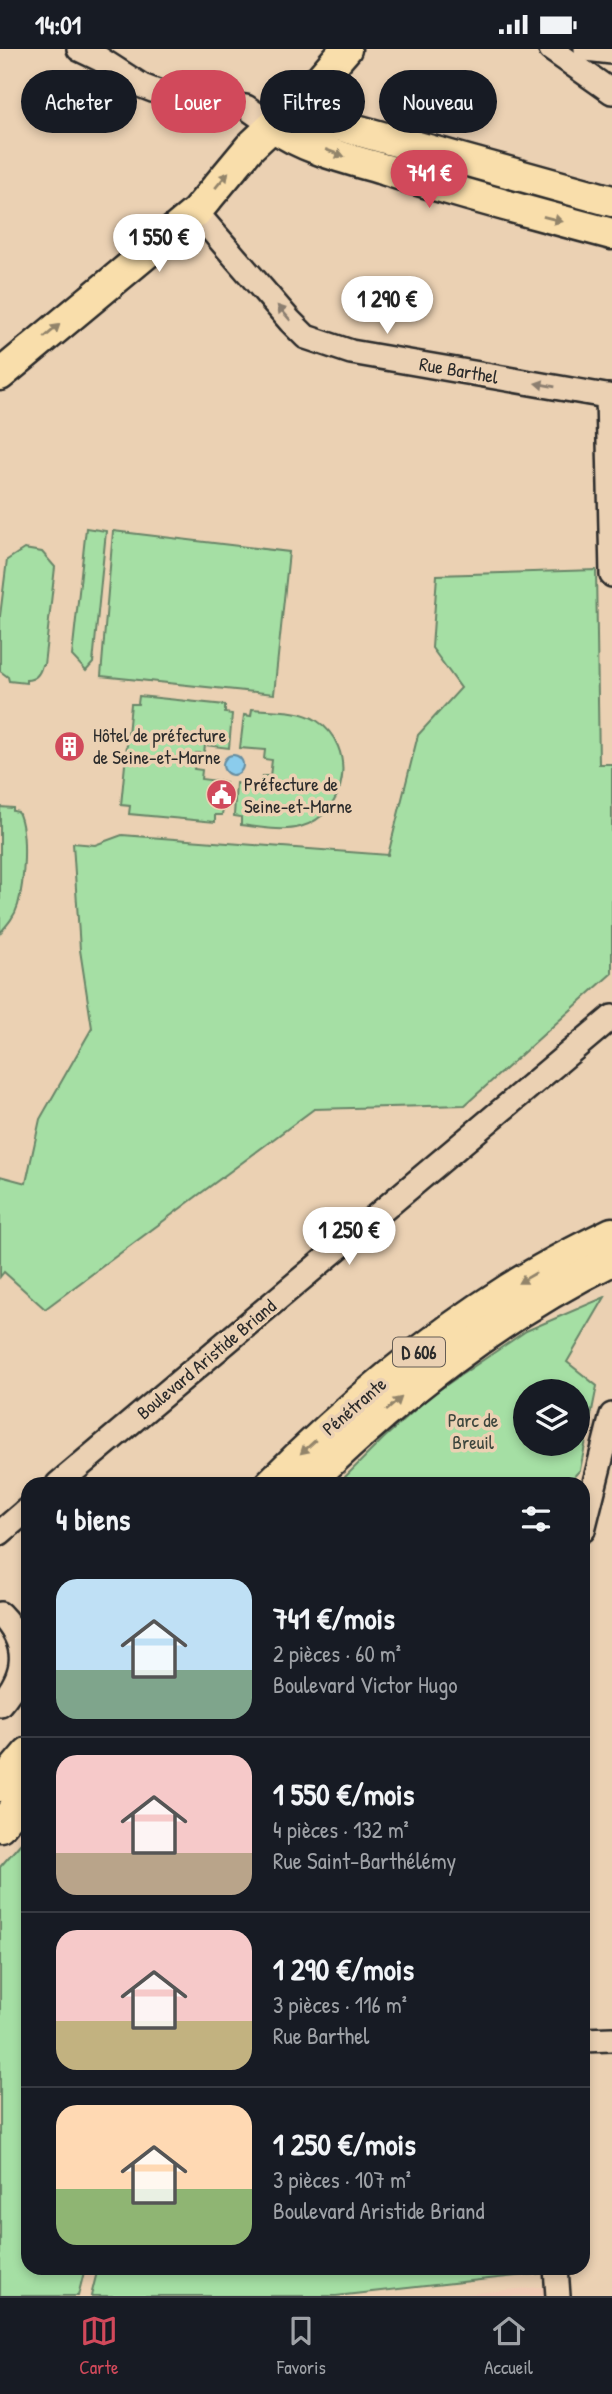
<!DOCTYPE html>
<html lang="fr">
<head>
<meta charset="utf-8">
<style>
  :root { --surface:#171b24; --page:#20242c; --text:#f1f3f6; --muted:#9ea1a6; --line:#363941; --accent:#d1495b }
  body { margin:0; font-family:"Patrick Hand",sans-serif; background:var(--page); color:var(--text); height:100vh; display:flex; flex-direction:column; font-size:26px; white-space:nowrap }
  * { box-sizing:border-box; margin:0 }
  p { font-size:23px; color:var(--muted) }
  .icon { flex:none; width:38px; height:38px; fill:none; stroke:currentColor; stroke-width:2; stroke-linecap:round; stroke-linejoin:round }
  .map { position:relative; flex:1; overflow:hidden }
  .panel { position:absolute; left:21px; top:1428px; width:569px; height:798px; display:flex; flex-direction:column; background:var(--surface); border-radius:21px; box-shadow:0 4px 10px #0003 }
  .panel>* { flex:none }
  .banner { position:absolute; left:21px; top:21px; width:570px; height:63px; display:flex; gap:14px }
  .fabs { position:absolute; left:513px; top:1330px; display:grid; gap:14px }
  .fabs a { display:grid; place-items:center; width:77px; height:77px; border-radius:50%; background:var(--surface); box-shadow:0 4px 10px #0003; font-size:35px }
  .price { position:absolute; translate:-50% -60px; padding:0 16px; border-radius:24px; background:#fff; color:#222; font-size:23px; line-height:46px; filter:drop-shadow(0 2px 4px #0008) }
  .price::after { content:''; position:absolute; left:50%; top:42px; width:21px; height:16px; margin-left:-10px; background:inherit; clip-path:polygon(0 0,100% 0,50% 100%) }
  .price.current { background:var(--accent); color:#fff }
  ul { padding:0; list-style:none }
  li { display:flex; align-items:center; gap:21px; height:175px; padding:0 35px }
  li+li { border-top:2px solid var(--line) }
  li span { display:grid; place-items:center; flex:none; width:196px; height:140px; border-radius:21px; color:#555 }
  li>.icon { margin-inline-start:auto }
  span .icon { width:84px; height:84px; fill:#fffc; stroke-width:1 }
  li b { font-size:30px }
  h2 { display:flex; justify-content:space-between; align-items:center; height:84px; padding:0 35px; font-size:30px }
  .tag { padding:0 24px; border-radius:32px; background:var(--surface); box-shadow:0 4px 10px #0003; font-size:24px; line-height:63px }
  .tag.current { background:var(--accent); color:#fff }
  .status { display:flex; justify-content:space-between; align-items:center; height:49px; padding:0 35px; background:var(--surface); direction:ltr }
  .status svg { height:19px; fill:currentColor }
  .menu { display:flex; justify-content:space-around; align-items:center; height:98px; border-top:2px solid var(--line); background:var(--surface); font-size:19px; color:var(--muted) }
  .menu a { display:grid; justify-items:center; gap:4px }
  .menu .current { color:var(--accent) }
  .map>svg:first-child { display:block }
  .built { fill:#efcab4 }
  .green { fill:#a5dfa4; stroke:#688568; stroke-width:2; fill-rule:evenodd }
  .water { fill:#8bccec; stroke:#658c9f; stroke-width:2 }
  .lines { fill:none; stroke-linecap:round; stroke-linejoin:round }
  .minor-casing { stroke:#2b2b2b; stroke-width:28 }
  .major-casing { stroke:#2b2b2b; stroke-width:35 }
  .minor { stroke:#ebd1b3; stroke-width:23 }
  .major { stroke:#f9deab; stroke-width:30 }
  .oneway { fill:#92846b }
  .oneway2 { fill:#8b7e6f }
  .labels { text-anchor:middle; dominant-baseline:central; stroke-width:7; stroke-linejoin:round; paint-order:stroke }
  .shield { fill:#ebd1b3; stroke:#655d54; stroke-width:2 }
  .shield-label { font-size:18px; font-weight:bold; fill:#2b2b2b }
  .street-label { font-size:19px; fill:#2b2b2b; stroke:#ebd1b3 }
  .poi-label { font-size:19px; fill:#2b2b2b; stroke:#ebd1b3; text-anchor:start }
  .park-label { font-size:19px; fill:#3d463d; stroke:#ebd1b3 }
</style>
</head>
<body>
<div class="status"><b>14:01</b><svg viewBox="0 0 49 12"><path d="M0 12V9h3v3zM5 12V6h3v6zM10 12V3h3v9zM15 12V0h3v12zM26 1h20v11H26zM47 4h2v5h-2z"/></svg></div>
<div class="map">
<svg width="612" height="2247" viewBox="0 0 612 2247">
  <rect width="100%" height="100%" fill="#ebd1b3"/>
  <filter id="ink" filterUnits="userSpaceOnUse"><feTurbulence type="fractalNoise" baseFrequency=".0143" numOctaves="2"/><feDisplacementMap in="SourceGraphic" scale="14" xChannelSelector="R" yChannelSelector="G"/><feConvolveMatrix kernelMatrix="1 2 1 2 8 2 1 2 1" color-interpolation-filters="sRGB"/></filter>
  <g filter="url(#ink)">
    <!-- built -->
    <path class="built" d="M 550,2237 L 551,2247 L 446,2247 Z"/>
    <!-- green -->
    <g class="green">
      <path d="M 86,479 L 106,482 L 93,614 L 86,622 L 72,607 Z"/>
      <path d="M 113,482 L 289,503 L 274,645 L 101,627 Z"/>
      <path d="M 24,500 L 42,503 L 55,518 L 44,616 L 42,616 C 40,625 36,631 26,631 L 26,634 L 9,632 L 8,628 L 0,622 L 0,567 L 7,511 Z"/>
      <path d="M 596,521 L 599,715 L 612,715 L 612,924 L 465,1056 L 314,1060 L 45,1260 L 4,1223 L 0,1228 L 0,1127 L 26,1134 L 40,1070 L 92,979 L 80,901 L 73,794 L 95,796 L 122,786 L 388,806 L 418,686 L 461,639 L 432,599 L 437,526 Z"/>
      <path d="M 139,647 L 225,656 L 225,664 L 232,665 L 229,699 L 205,696 L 204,704 L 196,704 L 194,720 L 202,721 L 201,730 L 226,733 L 222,766 L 215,766 L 215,773 L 129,765 L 130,757 L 121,756 L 131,655 L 138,655 Z"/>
      <path d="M 252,660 C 272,662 299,660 316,671 C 358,698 348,765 300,778 C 282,783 259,778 241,776 L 241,768 L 234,767 L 236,734 L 261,736 L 262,727 L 270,727 L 272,711 L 264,710 L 265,701 L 240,699 L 244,666 L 251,667 Z"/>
      <path d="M 0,758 L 13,759 L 13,762 L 18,763 C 28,784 24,834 18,856 C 15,867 7,876 0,884 Z"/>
      <path d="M 605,1248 L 567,1313 L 597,1337 L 580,1421 L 567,1435 L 338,1435 L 383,1390 L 430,1347 L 526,1282 ZM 525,1342 L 578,1342 L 578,1395 L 525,1395 Z"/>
      <path d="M 28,1786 L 28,2219 L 85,2219 L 78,2247 L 0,2247 L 0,1818 Z"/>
      <path d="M 98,2219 L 551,2219 L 551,2223 L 336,2247 L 91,2247 Z"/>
    </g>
    <!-- water -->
    <circle class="water" cx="233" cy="716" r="10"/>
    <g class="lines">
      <defs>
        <g id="minor">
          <path d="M 79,0 L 100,10 L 142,37 L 163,45 L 246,58 L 273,77"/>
          <path d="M 551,0 L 612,43"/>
          <path d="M 586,0 L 612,3"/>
          <path d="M 196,163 L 290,272 L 306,288 L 351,303 L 612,348"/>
          <path d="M 608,347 L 612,526"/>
          <path d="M 58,1435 L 612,968"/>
          <path d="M 583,1481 L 612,1366"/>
          <path d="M 0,1484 L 28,1460"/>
          <path d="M 0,1565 C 30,1596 27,1624 0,1655"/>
          <path d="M 583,1991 L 612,1990"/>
          <path d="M 556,2219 L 558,2247"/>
        </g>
        <g id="major">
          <path d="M 288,62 L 612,152"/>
          <path d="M 273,77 C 305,100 349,110 386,121 C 461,145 536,165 612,185"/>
          <path d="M 0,326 L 196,163 L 250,98 L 307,45 L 346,0"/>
          <path d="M 270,1435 C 343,1362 422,1295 509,1240 C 542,1219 577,1201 612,1184"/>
          <path d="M 307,1435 C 399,1346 497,1268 612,1211"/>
          <path d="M 0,1737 L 28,1704"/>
          <path d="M 0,1777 L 28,1744"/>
        </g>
      </defs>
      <!-- minor casing -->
      <use href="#minor" class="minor-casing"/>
      <!-- major casing -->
      <use href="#major" class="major-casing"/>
      <!-- minor -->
      <use href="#minor" class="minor"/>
      <!-- major -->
      <use href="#major" class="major"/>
    </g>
    <!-- one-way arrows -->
    <defs><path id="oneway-solid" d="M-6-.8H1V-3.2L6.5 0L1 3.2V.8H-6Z" transform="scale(1.75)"/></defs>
    <g class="oneway">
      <use href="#oneway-solid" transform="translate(335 104) rotate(20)"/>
      <use href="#oneway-solid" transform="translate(222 131) rotate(-50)"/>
      <use href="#oneway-solid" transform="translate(553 170) rotate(15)"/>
      <use href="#oneway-solid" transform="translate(52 282) rotate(-40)"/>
      <use href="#oneway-solid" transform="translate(527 1229) rotate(150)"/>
      <use href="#oneway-solid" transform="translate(394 1355) rotate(-41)"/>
      <use href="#oneway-solid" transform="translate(308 1398) rotate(138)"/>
    </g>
    <g class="oneway2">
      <use href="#oneway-solid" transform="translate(284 264) rotate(-131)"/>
      <use href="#oneway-solid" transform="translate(545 336) rotate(-170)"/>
    </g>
  </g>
  <!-- icons -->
  <defs>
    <symbol id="building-disc" viewBox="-11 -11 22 22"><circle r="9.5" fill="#d1495b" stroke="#ebd1b3"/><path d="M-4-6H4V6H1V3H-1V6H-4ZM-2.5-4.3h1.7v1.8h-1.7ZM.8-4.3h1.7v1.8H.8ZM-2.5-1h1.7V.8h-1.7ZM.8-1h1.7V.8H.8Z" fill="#fff"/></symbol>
    <symbol id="civic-disc" viewBox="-11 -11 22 22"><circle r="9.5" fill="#d1495b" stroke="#ebd1b3"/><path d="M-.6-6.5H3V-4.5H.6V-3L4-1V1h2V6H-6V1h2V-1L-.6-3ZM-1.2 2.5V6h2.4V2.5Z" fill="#fff"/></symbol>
  </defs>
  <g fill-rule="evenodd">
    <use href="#building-disc" x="52" y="680" width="35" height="35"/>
    <use href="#civic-disc" x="204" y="728" width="35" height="35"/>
  </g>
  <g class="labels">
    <!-- shield labels -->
    <rect class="shield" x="393" y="1288.5" width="52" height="29" rx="5"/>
    <g class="shield-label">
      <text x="419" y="1303">D 606</text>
    </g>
    <!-- street labels -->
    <g class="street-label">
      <text transform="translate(459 321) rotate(10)">Rue Barthel</text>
      <text transform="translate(206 1310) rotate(-40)">Boulevard Aristide Briand</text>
      <text transform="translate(354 1357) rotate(-41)">Pénétrante</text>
    </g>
    <!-- poi labels -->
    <g class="poi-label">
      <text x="93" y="686">Hôtel de préfecture<tspan x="93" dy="22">de Seine-et-Marne</tspan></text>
      <text x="244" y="735">Préfecture de<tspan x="244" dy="22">Seine-et-Marne</tspan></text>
    </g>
    <!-- park labels -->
    <g class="park-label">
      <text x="473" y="1371">Parc de<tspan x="473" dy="22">Breuil</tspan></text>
    </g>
  </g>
</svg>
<div class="fabs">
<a><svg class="icon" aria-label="layers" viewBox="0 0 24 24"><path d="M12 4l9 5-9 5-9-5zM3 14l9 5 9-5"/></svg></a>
</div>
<b class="price current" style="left:429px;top:161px">741 €</b>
<b class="price" style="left:159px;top:225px">1 550 €</b>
<b class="price" style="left:387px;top:287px">1 290 €</b>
<b class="price" style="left:349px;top:1218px">1 250 €</b>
<div class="banner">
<a class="tag">Acheter</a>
<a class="tag current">Louer</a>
<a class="tag">Filtres</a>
<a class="tag">Nouveau</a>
</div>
<section class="panel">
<h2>4 biens<svg class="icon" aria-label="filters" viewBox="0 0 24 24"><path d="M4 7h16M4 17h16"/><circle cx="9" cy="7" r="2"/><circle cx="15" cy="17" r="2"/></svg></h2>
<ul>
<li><span style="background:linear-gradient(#bfe0f5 65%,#7fa58c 0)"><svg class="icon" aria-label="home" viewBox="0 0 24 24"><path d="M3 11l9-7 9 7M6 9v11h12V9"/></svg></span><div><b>741 €/mois</b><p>2 pièces · 60 m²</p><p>Boulevard Victor Hugo</p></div></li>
<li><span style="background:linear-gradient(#f6c9c9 70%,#b9a48a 0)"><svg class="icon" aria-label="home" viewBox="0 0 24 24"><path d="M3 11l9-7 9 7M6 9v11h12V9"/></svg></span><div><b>1 550 €/mois</b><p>4 pièces · 132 m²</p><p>Rue Saint-Barthélémy</p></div></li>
<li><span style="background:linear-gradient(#f6c9c9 65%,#c2b280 0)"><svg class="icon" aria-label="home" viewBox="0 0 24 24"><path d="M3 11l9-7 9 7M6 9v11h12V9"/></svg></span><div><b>1 290 €/mois</b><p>3 pièces · 116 m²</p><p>Rue Barthel</p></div></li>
<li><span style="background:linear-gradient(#ffd9b3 60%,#8fb573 0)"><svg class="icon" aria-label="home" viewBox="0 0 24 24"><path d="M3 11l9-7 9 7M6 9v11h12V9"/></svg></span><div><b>1 250 €/mois</b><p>3 pièces · 107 m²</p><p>Boulevard Aristide Briand</p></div></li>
</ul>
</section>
</div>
<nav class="menu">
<a class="current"><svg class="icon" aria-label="map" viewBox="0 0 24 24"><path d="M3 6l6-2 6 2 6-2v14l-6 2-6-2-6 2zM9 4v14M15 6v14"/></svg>Carte</a>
<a><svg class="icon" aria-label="saved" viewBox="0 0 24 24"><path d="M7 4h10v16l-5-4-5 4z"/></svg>Favoris</a>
<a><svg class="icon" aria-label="home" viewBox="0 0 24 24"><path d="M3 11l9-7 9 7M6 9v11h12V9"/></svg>Accueil</a>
</nav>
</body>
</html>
